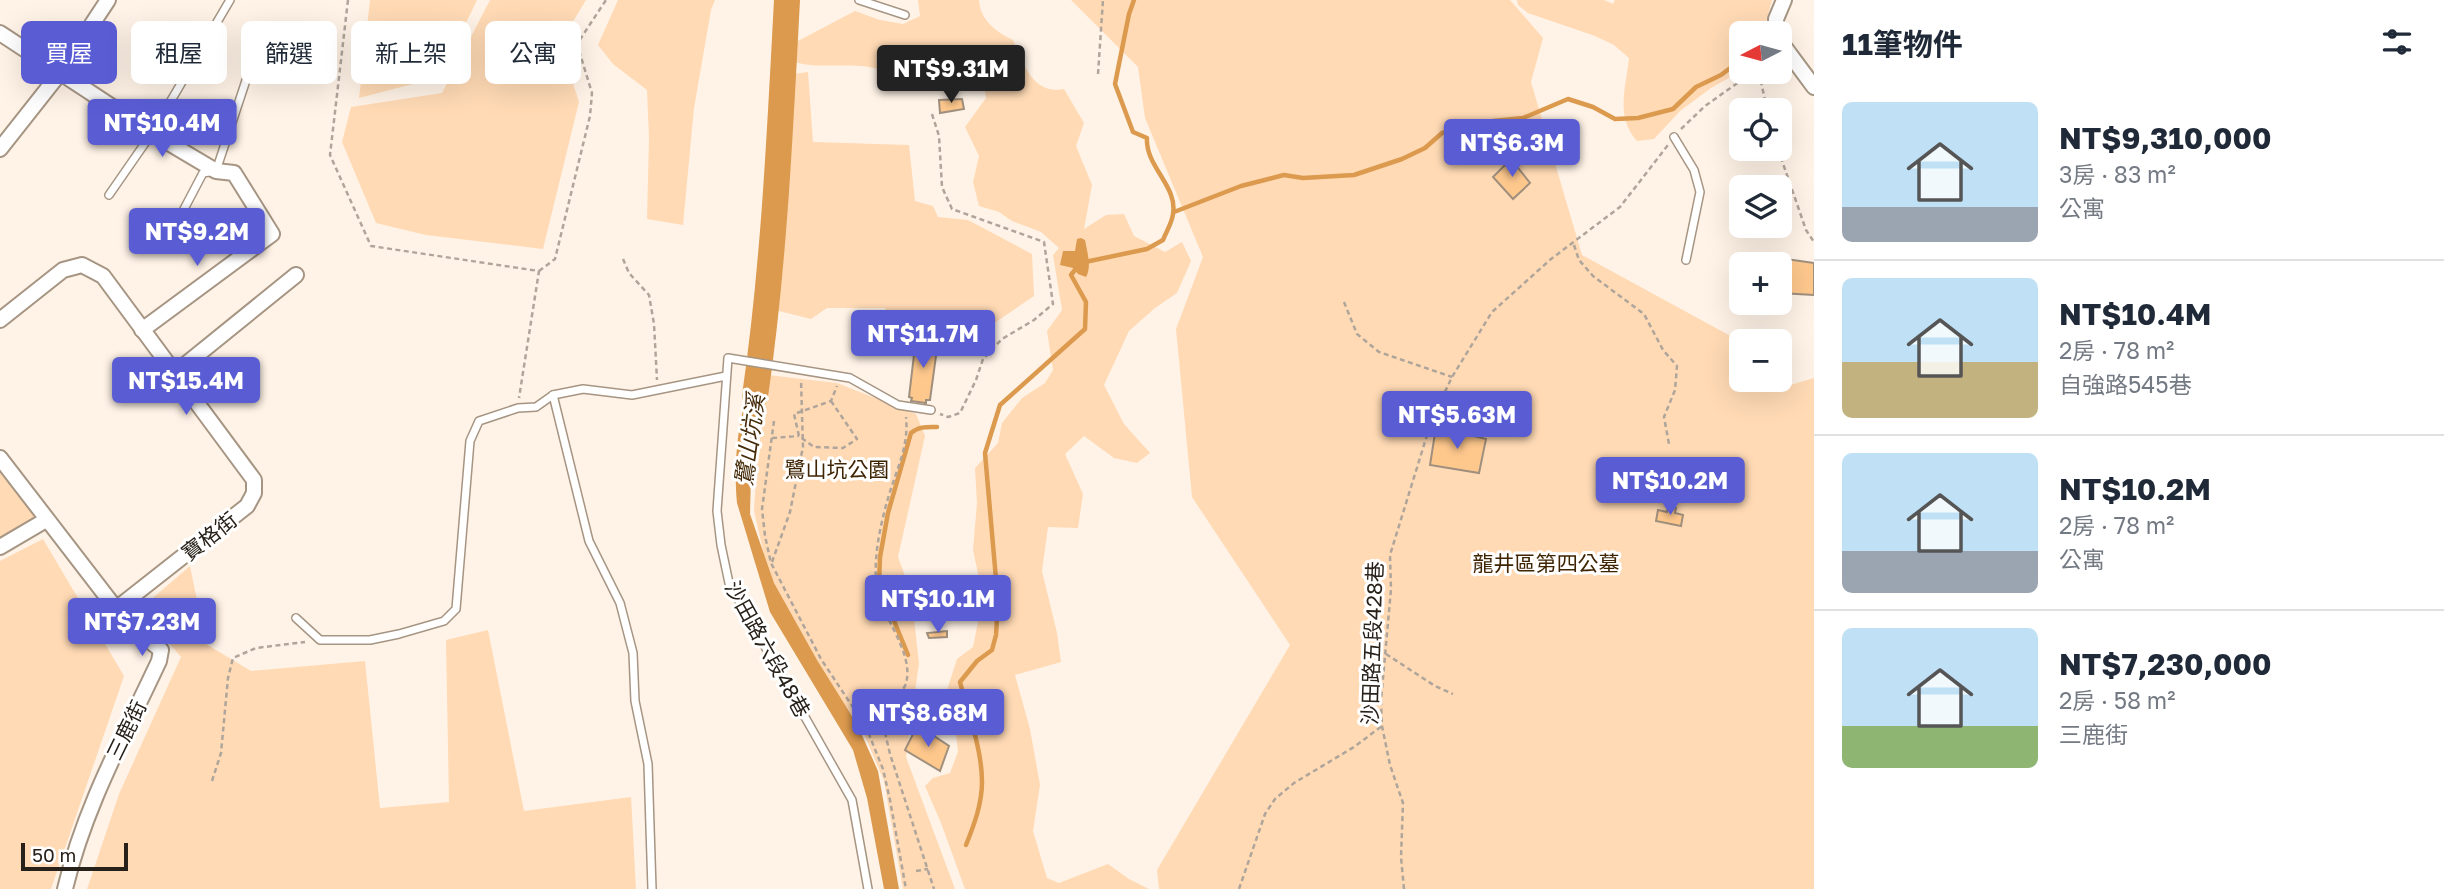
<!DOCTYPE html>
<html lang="zh-TW">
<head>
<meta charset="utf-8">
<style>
  :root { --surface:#fff; --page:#f2f2f3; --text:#1f2937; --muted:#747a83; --line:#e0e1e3; --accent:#5a5cd4 }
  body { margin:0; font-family:"Golos Text","Noto Sans TC",sans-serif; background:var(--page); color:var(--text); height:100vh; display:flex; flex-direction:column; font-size:26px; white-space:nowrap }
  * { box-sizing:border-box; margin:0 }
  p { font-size:23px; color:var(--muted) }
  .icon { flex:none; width:38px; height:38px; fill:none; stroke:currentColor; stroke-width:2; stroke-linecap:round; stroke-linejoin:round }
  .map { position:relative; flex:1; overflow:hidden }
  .side { display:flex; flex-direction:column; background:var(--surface); width:630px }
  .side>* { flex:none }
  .hud { position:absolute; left:21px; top:21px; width:665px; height:63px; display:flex; gap:14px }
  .needle { width:46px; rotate:264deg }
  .buttons { position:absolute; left:1729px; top:21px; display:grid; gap:14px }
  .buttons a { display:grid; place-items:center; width:63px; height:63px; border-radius:10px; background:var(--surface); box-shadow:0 7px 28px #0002; font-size:35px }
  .scale { position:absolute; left:21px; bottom:18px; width:107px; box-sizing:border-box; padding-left:7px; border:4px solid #28211a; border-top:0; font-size:19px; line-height:24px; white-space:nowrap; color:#28211a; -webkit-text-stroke:5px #fff; paint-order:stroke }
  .price { position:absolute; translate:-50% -60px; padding:0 16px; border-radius:7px; background:var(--accent); color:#fff; font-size:23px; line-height:46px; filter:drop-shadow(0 2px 4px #0008) }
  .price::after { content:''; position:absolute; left:50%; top:42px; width:21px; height:16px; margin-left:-10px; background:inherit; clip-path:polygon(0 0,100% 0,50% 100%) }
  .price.active { background:#222; color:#fff }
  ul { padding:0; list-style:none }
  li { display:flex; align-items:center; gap:21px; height:175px; padding:0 28px }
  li+li { border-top:2px solid var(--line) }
  li span { display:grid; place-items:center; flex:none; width:196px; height:140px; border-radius:10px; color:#555 }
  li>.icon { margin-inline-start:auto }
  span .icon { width:84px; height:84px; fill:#fffc; stroke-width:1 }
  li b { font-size:30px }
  h2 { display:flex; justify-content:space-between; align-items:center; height:84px; padding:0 28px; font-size:30px }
  .chip { padding:0 24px; border-radius:10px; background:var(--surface); box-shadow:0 7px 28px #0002; font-size:24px; line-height:63px }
  .chip.active { background:var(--accent); color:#fff }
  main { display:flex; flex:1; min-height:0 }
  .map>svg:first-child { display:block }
  .green { fill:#ffdab5 }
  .water { fill:#dc9a4e }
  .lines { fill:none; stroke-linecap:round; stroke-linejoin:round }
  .stream { stroke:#dc9a4e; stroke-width:4.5 }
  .river { stroke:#dc9a4e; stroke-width:26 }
  .building { fill:#fec88d; stroke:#a08f7d; stroke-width:2 }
  .service-casing { stroke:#a69583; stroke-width:10 }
  .minor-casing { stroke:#a69583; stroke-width:18 }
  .path { stroke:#afa59b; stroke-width:2.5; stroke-dasharray:5 3.5; stroke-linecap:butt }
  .service { stroke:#fff; stroke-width:7 }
  .minor { stroke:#fff; stroke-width:14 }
  .labels { text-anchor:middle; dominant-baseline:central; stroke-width:6; stroke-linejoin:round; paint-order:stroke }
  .park-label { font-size:21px; fill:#3e2403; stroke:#fff }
  .street-label { font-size:21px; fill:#28211a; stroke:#fff }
  .water-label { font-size:23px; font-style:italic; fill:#442a08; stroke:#fff }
</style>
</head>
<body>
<main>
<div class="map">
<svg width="1814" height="889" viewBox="0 0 1814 889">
  <rect width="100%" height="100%" fill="#fff3e7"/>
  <!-- green -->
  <g class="green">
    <path d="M 370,0 L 477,0 L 440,77 L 359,98 Z"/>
    <path d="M 490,0 L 586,0 L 560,43 L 579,102 L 543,249 L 426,235 L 376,223 L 342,142 L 351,107 L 442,93 Z"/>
    <path d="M 618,0 L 715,0 L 711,10 L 694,108 L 683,225 L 647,219 L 649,139 L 647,90 L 613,64 L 598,45 Z"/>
    <path d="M 918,0 L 979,0 C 980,20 996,32 1013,40 C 1024,64 1032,95 1064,89 L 1084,123 L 1076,146 L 1092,185 L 1084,229 L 1106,215 L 1124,214 L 1134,236 L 1165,252 L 1182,242 L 1191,261 L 1177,293 L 1155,308 L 1129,331 L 1104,385 L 1124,424 L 1150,453 L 1137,463 L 1114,458 L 1084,436 L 1065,454 L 1083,494 L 1078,528 L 1048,527 L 1042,571 L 1057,633 L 1061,662 L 1015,675 L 1030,729 L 1040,785 L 1033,831 L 1047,878 L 1059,883 L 1108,864 L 1129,879 L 1149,889 L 965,889 L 941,823 L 925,786 L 933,778 L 950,773 L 958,752 L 955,724 L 946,693 L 957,659 L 973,647 L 983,597 L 973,550 L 977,503 L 975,468 L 998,443 L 1002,423 L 1022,398 L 1045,383 L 1053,370 L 1047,331 L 1062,310 L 1053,255 L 1059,248 L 1041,232 L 1012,221 L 999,212 L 979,206 L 973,182 L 979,156 L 965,127 L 986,98 L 983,80 L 973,72 L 949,81 L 909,90 C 901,84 891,74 881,70 C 854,60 820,71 791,61 L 796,42 L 855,11 L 880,20 L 903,24 L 920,16 Z"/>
    <path d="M 1071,0 L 1510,0 L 1543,38 L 1531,82 L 1582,255 L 1736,339 L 1741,348 L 1741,380 L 1759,380 L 1766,392 L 1814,378 L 1814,889 L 1159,889 L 1157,870 L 1290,645 L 1192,497 L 1176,329 L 1203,257 L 1145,118 L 1138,67 Z"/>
    <path d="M 1517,0 L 1604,0 L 1613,4 L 1615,0 L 1772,0 L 1764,29 L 1767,33 L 1741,33 L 1741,71 L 1711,88 L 1680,111 L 1654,139 L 1637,141 C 1615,117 1626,87 1629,58 L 1614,45 L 1595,36 L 1528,13 L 1518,5 Z"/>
    <path d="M 808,72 L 813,142 L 909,145 L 915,201 L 933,206 L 938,217 L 968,220 L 1032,254 L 1034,296 L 971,339 L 974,316 L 955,310 L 935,325 L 889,322 L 885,308 L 827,308 L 811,319 L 775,310 L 793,74 Z"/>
    <path d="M 768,375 L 837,383 L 916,414 L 925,436 L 898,557 L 911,592 L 919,663 L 906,757 L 955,889 L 903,889 L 884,781 L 862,729 L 815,663 L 773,595 L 754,511 L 758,442 Z"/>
    <path d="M 0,462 L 46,520 L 0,541 Z"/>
    <path d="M 43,539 L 124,676 L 51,889 L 0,889 L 0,561 Z"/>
    <path d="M 190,566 L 206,644 L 251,671 L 365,661 L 380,808 L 449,802 L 446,640 L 488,630 L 524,811 L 631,797 L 636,889 L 87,889 L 119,794 L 181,657 L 140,609 Z"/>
  </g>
  <!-- water -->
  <g class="water">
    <path d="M 1081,238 L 1085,240 C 1087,251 1092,267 1086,277 L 1078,274 L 1073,268 L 1060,265 L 1063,251 L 1075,251 L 1077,239 Z"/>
    <path d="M 759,368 L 761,410 L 751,472 L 750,514 L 774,583 L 817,660 L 857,724 L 878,771 L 899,889 L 884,889 L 867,798 L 853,750 L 770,612 L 737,503 C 733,463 738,403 759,368 Z"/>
  </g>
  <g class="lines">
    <!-- stream -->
    <g class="stream">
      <path d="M 1174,212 L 1241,186 L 1284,175 L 1303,178 L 1354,175 L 1402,159 L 1425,148 L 1442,133 L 1493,121 L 1523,118 L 1568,99 L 1593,107 L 1615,119 L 1638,118 L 1673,109 L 1696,87 L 1721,75 L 1741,60"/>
      <path d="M 1085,262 L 1147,249 L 1163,240 C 1166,232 1172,223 1173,214 C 1178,186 1145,166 1147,138 L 1133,132 L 1115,84 L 1129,14 L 1134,0"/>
      <path d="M 908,655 L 879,584 L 880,557 L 888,513 L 911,433 C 919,426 928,427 937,427"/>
      <path d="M 966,845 C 974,825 982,804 982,782 C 982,749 968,713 960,682 L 977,661 L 992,650 L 996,635 L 998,602 L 985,453 L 1000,405 L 1085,329 L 1086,302 L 1071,275 L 1078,266"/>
    </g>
    <!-- river -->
    <path class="river" d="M 755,396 C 774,265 780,132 787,0"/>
  </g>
  <!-- building -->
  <g class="building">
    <path d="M 962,99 L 964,109 L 940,113 L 939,100 Z"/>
    <path d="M 1511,159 L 1530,183 L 1513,199 L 1493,177 Z"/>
    <path d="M 1779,258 L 1814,263 L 1814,295 L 1780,293 Z"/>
    <path d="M 916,338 L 938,341 L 930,400 L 926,400 L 926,403 L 911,401 L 912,398 L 909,397 Z"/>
    <path d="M 1436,427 L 1486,439 L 1479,473 L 1430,465 Z"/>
    <path d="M 1668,507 L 1676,508 L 1675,513 L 1683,515 L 1681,526 L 1656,521 L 1658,510 L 1667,512 Z"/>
    <path d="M 947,631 L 947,637 L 929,638 L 927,633 Z"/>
    <path d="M 915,730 L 924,736 L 928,732 L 949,746 L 940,771 L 905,750 Z"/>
  </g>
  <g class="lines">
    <defs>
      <g id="service">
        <path d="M 859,0 L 905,15"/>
        <path d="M 1674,137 L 1694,170 L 1700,192 L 1686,260"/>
        <path d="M 109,195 L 152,133 L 230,0"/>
        <path d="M 163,249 L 203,173 L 216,171 L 263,29"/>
        <path d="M 553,395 L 589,541 L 620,603 L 633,653 L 635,701 L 648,764 L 652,889"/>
        <path d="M 296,618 L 320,640 L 370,640 L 399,634 L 444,621 L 456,609 L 470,441 L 479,421 L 518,408 L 536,407 L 553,395 L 583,389 L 632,395 L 726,376"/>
        <path d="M 868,889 L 852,800 L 729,583 L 721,545 L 717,511 L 728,358 L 850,378 L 898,405 L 931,410"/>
      </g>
      <g id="minor">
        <path d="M 0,33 L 152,133 L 216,171 L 234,173 L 272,234 L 142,330"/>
        <path d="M 1776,33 L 1776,19 L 1784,0"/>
        <path d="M 1780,41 L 1814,87"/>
        <path d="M 0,149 L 60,73 L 108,0"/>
        <path d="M 0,320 L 63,270 L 82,265 L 103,276 L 254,480 L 254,493 L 247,506 L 116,609"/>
        <path d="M 175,373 L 296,275"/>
        <path d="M 0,458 L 127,623 L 161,650 L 159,661 C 124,736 84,808 65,889"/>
        <path d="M 0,547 L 46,520"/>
      </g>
    </defs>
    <!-- service casing -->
    <use href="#service" class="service-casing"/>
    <!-- minor casing -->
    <use href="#minor" class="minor-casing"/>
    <!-- path -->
    <g class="path">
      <path d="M 348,0 L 330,155 L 371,246 L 539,271 L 519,398"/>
      <path d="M 1759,72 L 1767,110"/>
      <path d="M 1098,74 L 1103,0"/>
      <path d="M 932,114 L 939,136 L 942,187 L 952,209 L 1044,242 L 1053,304 L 1034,320 L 1002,339 L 983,359 L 976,380 L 960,413 L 948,417 L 940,414"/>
      <path d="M 1681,129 L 1705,106 L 1753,72"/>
      <path d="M 1778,149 L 1806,230 L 1814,242"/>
      <path d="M 1574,245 L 1579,260 L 1593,276 L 1644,314 L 1663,350 L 1677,366 L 1675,390 L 1664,417 L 1669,444"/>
      <path d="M 623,259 L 629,273 L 649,295 L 654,324 L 657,380"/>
      <path d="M 539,271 L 555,259 L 590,116 L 592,93 L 577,44 L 606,0"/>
      <path d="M 1344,302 L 1357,334 L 1379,352 L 1452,377"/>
      <path d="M 831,401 L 857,439 L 843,448 L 814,447 L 799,436 L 794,414 L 831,401 L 837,386"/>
      <path d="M 774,421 L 762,509 L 765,536 L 771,563 L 821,659 L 866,727 L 883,769 L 890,800 L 906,889"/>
      <path d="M 772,438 L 799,436"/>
      <path d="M 772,562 L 790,512 L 803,447 L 801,380"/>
      <path d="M 1386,654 L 1435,686 L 1453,694"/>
      <path d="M 889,704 L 889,714 L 883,724 L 877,726 L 866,715 L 865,707 L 870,699 L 880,700 L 889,704 C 894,698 904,691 906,683 C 915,651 877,612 876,581 C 874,553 881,522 889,495 C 897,468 909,446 906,417"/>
      <path d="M 883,724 L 890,754 L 934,889"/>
      <path d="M 212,781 L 221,753 L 228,678 L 233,658 L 256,648 L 305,642"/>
      <path d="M 916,871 L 928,869"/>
      <path d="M 1239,889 L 1265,814 L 1275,799 L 1294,783 L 1354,747 L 1382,726"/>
      <path d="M 1404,889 L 1401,857 L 1403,803 L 1390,765 L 1382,726 L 1381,701 L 1391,589 L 1390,555 L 1432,419 L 1452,377 L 1492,312 L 1551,259 L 1620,207 L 1668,145"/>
    </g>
    <!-- service -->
    <use href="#service" class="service"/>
    <!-- minor -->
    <use href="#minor" class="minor"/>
  </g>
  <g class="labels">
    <!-- park labels -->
    <g class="park-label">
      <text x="837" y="469">鷺山坑公園</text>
      <text x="1546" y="563">龍井區第四公墓</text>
    </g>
    <!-- street labels -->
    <g class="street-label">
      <text transform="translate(209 536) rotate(-38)">寶格街</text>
      <text transform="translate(1372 643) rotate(-88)">沙田路五段428巷</text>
      <text transform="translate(768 649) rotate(61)">沙田路六段48巷</text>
      <text transform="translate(126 730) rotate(-64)">三鹿街</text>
    </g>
    <!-- water labels -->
    <g class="water-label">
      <text transform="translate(749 440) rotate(-82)">鷺山坑溪</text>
    </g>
  </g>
</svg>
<div class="buttons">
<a><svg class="needle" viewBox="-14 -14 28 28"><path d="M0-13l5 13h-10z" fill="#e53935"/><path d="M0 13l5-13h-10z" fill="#747a83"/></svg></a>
<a><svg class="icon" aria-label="locate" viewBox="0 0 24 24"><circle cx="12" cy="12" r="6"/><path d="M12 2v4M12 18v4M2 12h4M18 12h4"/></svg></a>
<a><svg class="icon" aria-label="layers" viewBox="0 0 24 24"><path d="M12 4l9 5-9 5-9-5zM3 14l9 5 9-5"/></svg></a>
<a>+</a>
<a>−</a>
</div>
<div class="scale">50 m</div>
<b class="price active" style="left:951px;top:105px">NT$9.31M</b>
<b class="price" style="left:162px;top:159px">NT$10.4M</b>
<b class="price" style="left:1512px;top:179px">NT$6.3M</b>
<b class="price" style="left:197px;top:268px">NT$9.2M</b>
<b class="price" style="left:923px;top:370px">NT$11.7M</b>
<b class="price" style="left:186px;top:417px">NT$15.4M</b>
<b class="price" style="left:1457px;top:451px">NT$5.63M</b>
<b class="price" style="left:1670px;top:517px">NT$10.2M</b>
<b class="price" style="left:938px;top:635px">NT$10.1M</b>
<b class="price" style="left:142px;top:658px">NT$7.23M</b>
<b class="price" style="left:928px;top:749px">NT$8.68M</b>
<div class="hud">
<a class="chip active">買屋</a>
<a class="chip">租屋</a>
<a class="chip">篩選</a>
<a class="chip">新上架</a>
<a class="chip">公寓</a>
</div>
</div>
<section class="side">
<h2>11筆物件<svg class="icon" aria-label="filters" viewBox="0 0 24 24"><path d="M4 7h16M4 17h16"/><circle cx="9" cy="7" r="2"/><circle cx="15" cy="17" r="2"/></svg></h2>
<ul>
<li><span style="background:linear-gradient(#bfe0f5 75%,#9aa5b1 0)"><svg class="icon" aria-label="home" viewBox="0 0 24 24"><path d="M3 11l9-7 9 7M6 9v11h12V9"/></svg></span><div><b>NT$9,310,000</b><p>3房 · 83 m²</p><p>公寓</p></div></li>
<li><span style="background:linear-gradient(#bfe0f5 60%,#c2b280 0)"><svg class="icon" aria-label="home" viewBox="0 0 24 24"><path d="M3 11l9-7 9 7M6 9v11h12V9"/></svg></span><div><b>NT$10.4M</b><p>2房 · 78 m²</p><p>自強路545巷</p></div></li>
<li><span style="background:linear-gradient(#bfe0f5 70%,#9aa5b1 0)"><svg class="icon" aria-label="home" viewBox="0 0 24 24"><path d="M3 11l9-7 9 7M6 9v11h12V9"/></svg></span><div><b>NT$10.2M</b><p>2房 · 78 m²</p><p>公寓</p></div></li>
<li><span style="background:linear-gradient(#bfe0f5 70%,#8fb573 0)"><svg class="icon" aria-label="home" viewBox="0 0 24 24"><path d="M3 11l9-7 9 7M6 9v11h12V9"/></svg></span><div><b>NT$7,230,000</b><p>2房 · 58 m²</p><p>三鹿街</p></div></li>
</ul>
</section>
</main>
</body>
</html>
